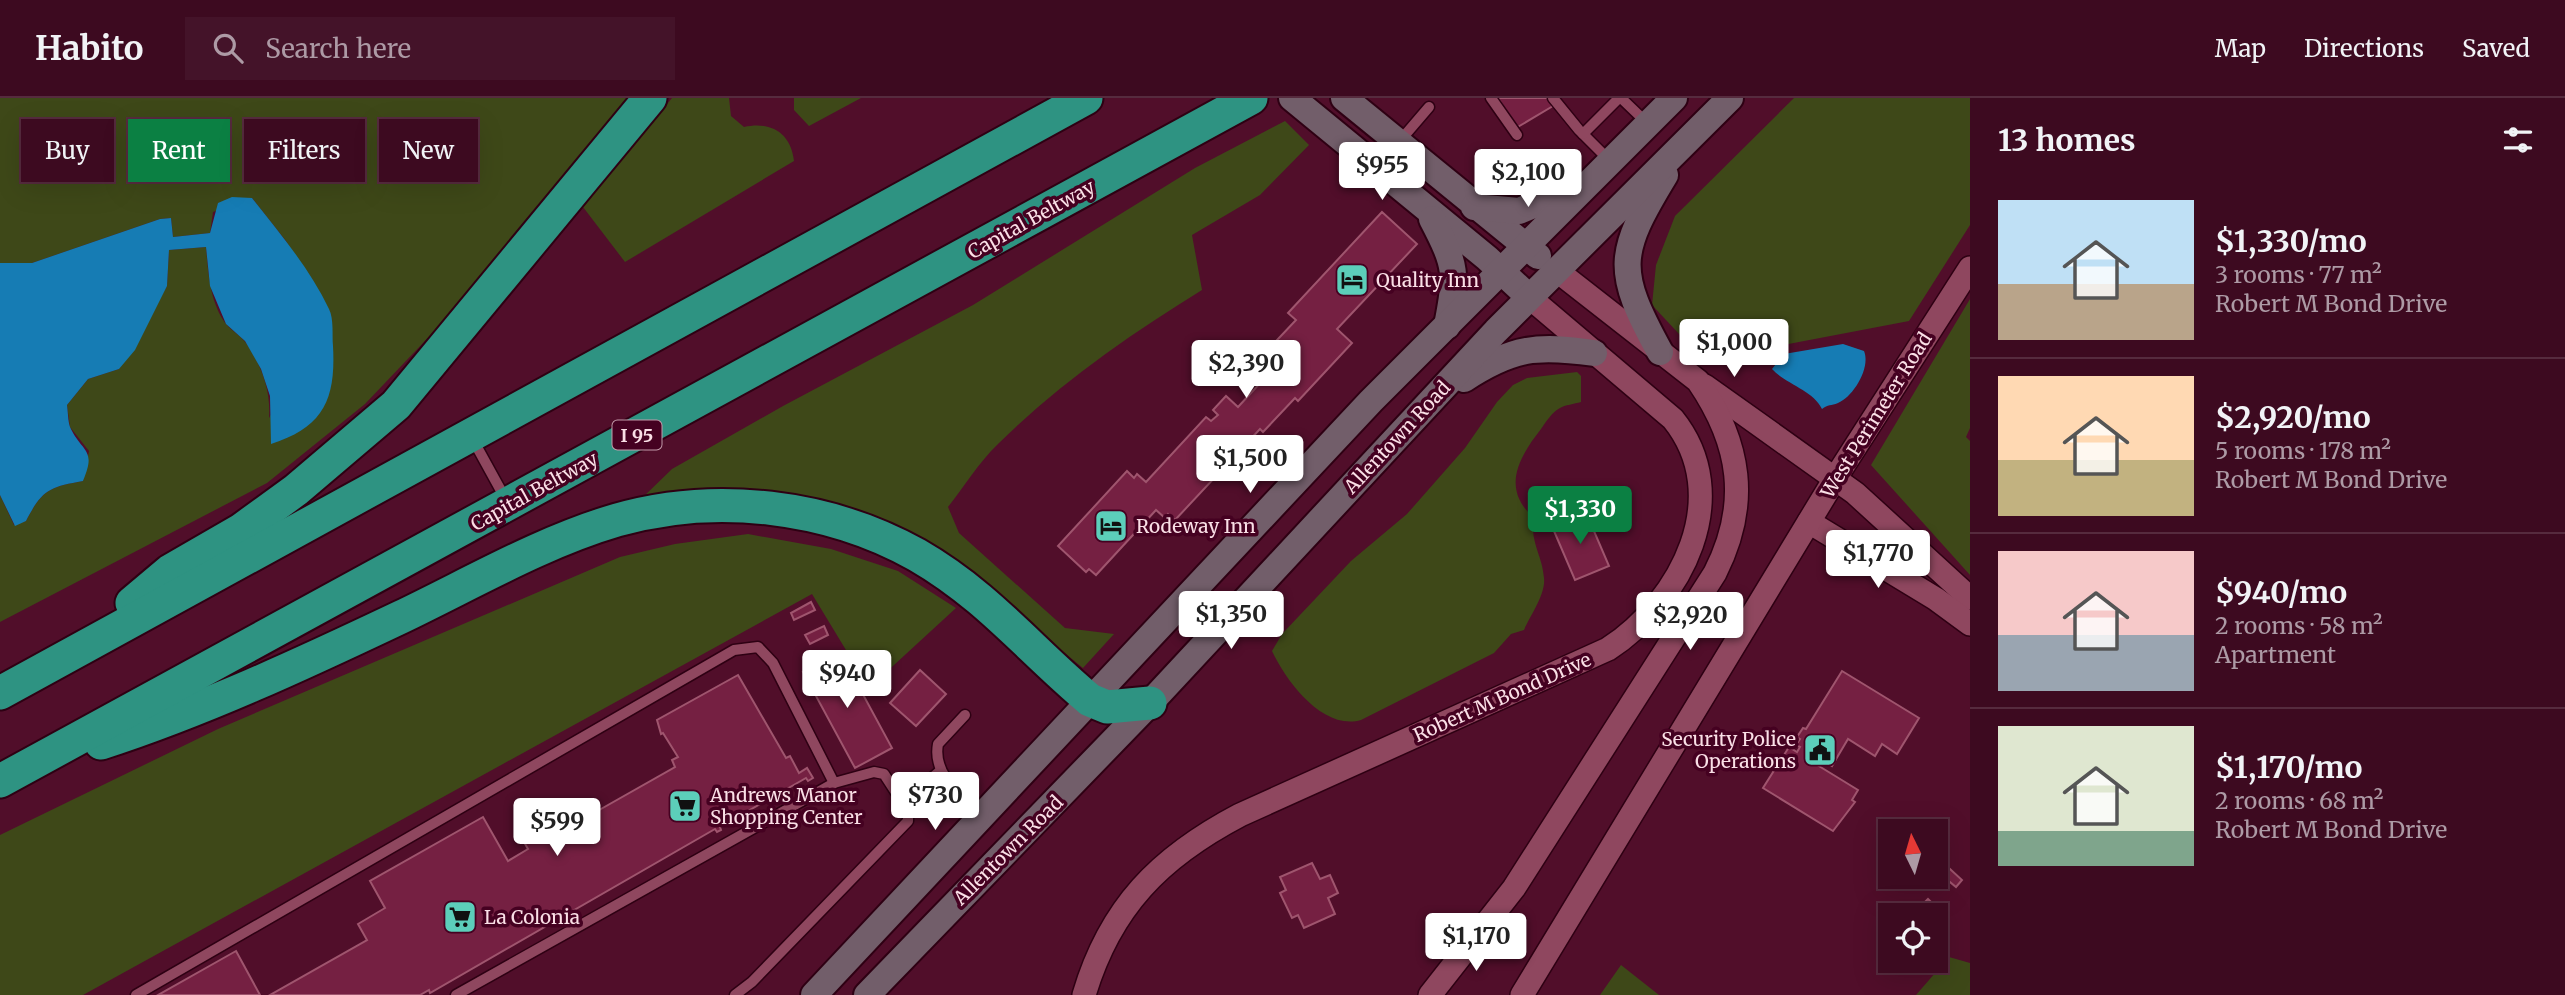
<!DOCTYPE html>
<html lang="en">
<head>
<meta charset="utf-8">
<style>
  :root { --surface:#3d0a20; --page:#441329; --text:#f1f3f6; --muted:#ad9aa5; --line:#562b3e; --accent:#0b8043 }
  body { margin:0; font-family:Merriweather,serif; background:var(--page); color:var(--text); height:100vh; display:flex; flex-direction:column; font-size:26px; white-space:nowrap }
  * { box-sizing:border-box; margin:0 }
  p { font-size:23px; color:var(--muted) }
  .icon { flex:none; width:38px; height:38px; fill:none; stroke:currentColor; stroke-width:2; stroke-linecap:round; stroke-linejoin:round }
  .map { position:relative; flex:1; overflow:hidden }
  .details { display:flex; flex-direction:column; background:var(--surface); width:595px }
  .details>* { flex:none }
  .guide { position:absolute; left:21px; top:21px; width:665px; height:63px; display:flex; gap:14px }
  .needle { width:46px; rotate:355deg }
  .fabs { position:absolute; left:1878px; top:721px; display:grid; gap:14px }
  .fabs a { display:grid; place-items:center; width:70px; height:70px; border-radius:0px; background:var(--surface); box-shadow:0 7px 28px #0002,0 0 0 2px var(--line); font-size:35px }
  .price { position:absolute; translate:-50% -60px; padding:0 16px; border-radius:7px; background:#fff; color:#222; font-size:23px; line-height:46px; filter:drop-shadow(0 2px 4px #0008) }
  .price::after { content:''; position:absolute; left:50%; top:42px; width:21px; height:16px; margin-left:-10px; background:inherit; clip-path:polygon(0 0,100% 0,50% 100%) }
  .price.current { background:var(--accent); color:#fff }
  ul { padding:0; list-style:none }
  li { display:flex; align-items:center; gap:21px; height:175px; padding:0 28px }
  li+li { border-top:2px solid var(--line) }
  li span { display:grid; place-items:center; flex:none; width:196px; height:140px; border-radius:0px; color:#555 }
  li>.icon { margin-inline-start:auto }
  span .icon { width:84px; height:84px; fill:#fffc; stroke-width:1 }
  li b { font-size:30px }
  h2 { display:flex; justify-content:space-between; align-items:center; height:84px; padding:0 28px; font-size:30px }
  .pill { padding:0 24px; border-radius:0px; background:var(--surface); box-shadow:0 7px 28px #0002,0 0 0 2px var(--line); font-size:24px; line-height:63px }
  .pill.current { background:var(--accent); color:#fff }
  header { display:flex; align-items:center; gap:42px; box-sizing:border-box; height:98px; padding:0 35px; background:var(--surface); border-bottom:2px solid var(--line) }
  header strong { font-size:33px }
  nav { display:flex; gap:38px; margin-inline-start:auto; font-size:24px }
  .search { width:490px; height:63px; background:var(--page); display:flex; align-items:center; gap:18px; box-sizing:border-box; padding:0 24px; border-radius:0px; color:var(--muted); font-size:26px }
  main { display:flex; flex:1; min-height:0 }
  .map>svg:first-child { display:block }
  .green { fill:#3e4818 }
  .water { fill:#167cb4 }
  .building { fill:#752042; stroke:#9f556e; stroke-width:2 }
  .lines { fill:none; stroke-linecap:round; stroke-linejoin:round }
  .service-casing { stroke:#2e0013; stroke-width:13 }
  .tertiary-casing { stroke:#2e0013; stroke-width:26 }
  .secondary-casing { stroke:#2e0013; stroke-width:30 }
  .motorway-casing { stroke:#2e0013; stroke-width:37 }
  .service { stroke:#8f475f; stroke-width:10 }
  .tertiary { stroke:#8f475f; stroke-width:23 }
  .secondary { stroke:#725e6a; stroke-width:26 }
  .motorway { stroke:#2e9382; stroke-width:33 }
  .labels { text-anchor:middle; dominant-baseline:central; stroke-width:7; stroke-linejoin:round; paint-order:stroke }
  .shield { fill:#450121; stroke:#c49cab; stroke-width:2 }
  .shield-label { font-size:18px; font-weight:bold; fill:#fadfe6 }
  .street-label { font-size:19px; fill:#fadfe6; stroke:#450121 }
  .poi-label { font-size:19px; fill:#fadfe6; stroke:#450121; text-anchor:start }
</style>
</head>
<body>
<header>
<strong>Habito</strong>
<div class="search"><svg class="icon" aria-label="search" viewBox="0 0 24 24"><circle cx="10" cy="10" r="6"/><path d="M15 15l6 6"/></svg>Search here</div>
<nav><a>Map</a><a>Directions</a><a>Saved</a></nav>
</header>
<main>
<div class="map">
<svg width="1970" height="897" viewBox="0 0 1970 897">
  <rect width="100%" height="100%" fill="#510e2a"/>
  <!-- green -->
  <g class="green">
    <path d="M 0,0 L 633,0 L 461,205 L 365,306 L 267,385 L 0,524 L 0,397 L 14,427 L 26,423 C 42,392 49,389 83,383 L 89,353 L 70,329 L 67,307 L 88,281 L 119,271 L 167,188 L 169,152 L 206,149 C 208,174 210,205 226,226 C 232,233 241,238 246,245 C 262,268 271,293 269,320 L 330,214 L 286,143 L 252,100 L 213,114 L 210,135 L 173,139 L 171,120 L 160,121 L 32,165 L 0,165 Z"/>
    <path d="M 672,0 L 729,0 L 731,18 L 744,29 C 771,23 791,35 794,63 L 625,164 L 583,109 Z"/>
    <path d="M 794,0 L 861,0 L 809,28 L 794,12 Z"/>
    <path d="M 1794,0 L 1970,0 L 1970,127 L 1909,223 L 1710,261 L 1680,237 L 1652,207 L 1656,167 L 1675,118 Z"/>
    <path d="M 1285,23 L 1309,47 L 1260,97 L 1192,137 L 1202,192 C 1129,237 1059,286 998,346 C 979,364 964,389 948,409 L 959,435 L 1065,530 L 1114,536 L 1083,570 L 1025,523 L 909,440 L 638,404 L 672,371 L 783,308 L 973,207 L 1195,70 Z"/>
    <path d="M 1970,201 L 1970,330 L 1966,339 L 1970,343 L 1970,477 L 1871,367 Z"/>
    <path d="M 1577,274 L 1581,278 L 1581,304 C 1574,306 1565,307 1560,310 C 1552,314 1546,324 1541,331 C 1519,359 1501,390 1533,419 C 1531,448 1542,456 1544,480 C 1546,496 1530,518 1524,532 L 1511,536 L 1494,555 L 1361,622 C 1323,633 1286,583 1272,553 L 1282,536 L 1351,463 L 1407,416 L 1465,350 L 1497,304 L 1513,287 L 1527,280 Z"/>
    <path d="M 748,436 L 831,451 L 898,473 L 956,510 L 869,590 L 812,496 L 83,897 L 0,897 L 0,737 L 218,631 L 620,459 L 675,446 Z"/>
    <path d="M 1949,859 L 1970,865 L 1970,897 L 1916,897 Z"/>
    <path d="M 1621,867 L 1659,897 L 1600,897 Z"/>
  </g>
  <!-- water -->
  <g class="water">
    <path d="M 232,99 L 252,100 C 279,134 310,171 329,211 C 334,221 332,237 333,248 C 336,302 323,329 271,346 L 270,298 L 261,271 L 245,243 L 226,226 L 210,188 L 206,149 L 169,152 L 167,188 L 135,252 L 119,271 L 88,281 L 67,307 C 68,314 68,323 70,329 C 82,355 97,350 83,383 C 49,389 42,392 26,423 L 15,428 L 0,397 L 0,165 L 32,165 L 160,121 L 171,120 L 173,139 L 210,135 L 218,105 Z"/>
    <path d="M 1843,246 L 1864,253 C 1871,270 1853,299 1838,305 C 1831,308 1828,306 1822,311 C 1813,292 1787,287 1772,271 L 1784,256 Z"/>
  </g>
  <!-- building -->
  <g class="building">
    <path d="M 1498,0 L 1548,0 L 1553,8 L 1516,30 Z"/>
    <path d="M 1382,114 L 1417,146 L 1337,231 L 1352,245 L 1298,303 L 1295,300 L 1263,334 L 1260,331 L 1175,422 L 1168,416 L 1165,420 L 1156,412 L 1096,477 L 1089,471 L 1086,474 L 1058,448 L 1127,373 L 1134,380 L 1137,376 L 1146,384 L 1206,319 L 1211,323 L 1218,317 L 1213,312 L 1226,298 L 1238,309 L 1275,269 L 1263,257 L 1296,222 L 1288,215 Z"/>
    <path d="M 1572,417 L 1576,425 L 1588,419 L 1609,468 L 1575,482 L 1551,426 Z"/>
    <path d="M 811,504 L 815,512 L 794,522 L 791,515 Z"/>
    <path d="M 824,528 L 828,537 L 810,546 L 805,537 Z"/>
    <path d="M 840,554 L 892,650 L 855,670 L 803,574 Z"/>
    <path d="M 920,572 L 946,596 L 916,628 L 890,605 Z"/>
    <path d="M 1842,573 L 1919,620 L 1897,656 L 1882,646 L 1875,658 L 1848,641 L 1832,668 L 1818,659 L 1814,665 L 1858,692 L 1852,702 L 1855,704 L 1833,733 L 1763,690 L 1789,649 L 1797,654 L 1800,649 L 1796,647 L 1800,641 L 1797,639 L 1803,630 L 1806,631 Z"/>
    <path d="M 738,577 L 786,660 L 790,658 L 799,675 L 807,670 L 813,680 L 808,683 L 806,680 L 720,729 L 721,732 L 717,734 L 715,731 L 430,895 L 429,892 L 420,897 L 270,897 L 367,842 L 358,826 L 385,810 L 370,783 L 483,719 L 508,763 L 528,751 L 517,732 L 544,717 L 555,737 L 675,669 L 672,662 L 678,659 L 663,635 L 661,636 L 657,622 Z"/>
    <path d="M 1312,765 L 1320,781 L 1330,777 L 1338,795 L 1328,800 L 1335,816 L 1304,830 L 1298,817 L 1292,820 L 1280,795 L 1286,792 L 1280,779 Z"/>
    <path d="M 1950,771 L 1962,782 L 1956,789 L 1944,779 Z"/>
    <path d="M 1928,801 L 1938,811 L 1932,817 L 1924,817 L 1918,811 Z"/>
    <path d="M 236,853 L 260,897 L 158,897 Z"/>
  </g>
  <g class="lines">
    <defs>
      <g id="service">
        <path d="M 1491,0 L 1517,37"/>
        <path d="M 1553,0 L 1579,32 L 1609,62"/>
        <path d="M 1621,0 L 1646,24"/>
        <path d="M 1583,36 L 1619,0"/>
        <path d="M 1399,44 L 1429,9"/>
        <path d="M 472,340 L 505,400"/>
        <path d="M 965,617 L 938,646 C 932,677 962,698 981,718"/>
        <path d="M 903,705 L 940,673"/>
        <path d="M 136,897 L 734,552 L 758,549 L 773,565 L 834,685"/>
        <path d="M 456,897 L 834,685 L 874,674 L 884,676 L 908,713 L 908,723 L 752,884 L 735,897"/>
      </g>
      <g id="tertiary">
        <path d="M 1705,288 L 1855,395 L 1970,500"/>
        <path d="M 1809,424 L 1936,501 L 1970,526"/>
        <path d="M 1084,897 C 1110,809 1160,759 1240,717 L 1608,551 C 1682,503 1735,398 1673,321 L 1529,199"/>
        <path d="M 1430,897 L 1514,790 L 1715,475 C 1750,406 1741,346 1698,283 L 1556,172"/>
        <path d="M 1522,897 L 1836,379 L 1970,170"/>
      </g>
      <g id="secondary">
        <path d="M 1292,0 L 1487,160 L 1529,199"/>
        <path d="M 1344,0 L 1538,158"/>
        <path d="M 1474,109 L 1519,113 L 1572,91"/>
        <path d="M 1432,121 C 1457,169 1457,175 1447,228"/>
        <path d="M 1660,254 C 1615,172 1617,156 1665,77"/>
        <path d="M 1464,281 C 1513,249 1537,247 1594,255"/>
        <path d="M 814,897 L 1371,303 L 1674,0"/>
        <path d="M 867,897 L 1150,605 L 1496,233 L 1730,0"/>
      </g>
      <g id="motorway">
        <path d="M 132,505 L 170,473 L 241,432 L 296,392 L 396,307 L 650,0"/>
        <path d="M 0,595 L 1086,0"/>
        <path d="M 101,645 C 203,612 304,565 401,519 C 472,485 542,444 617,422 C 715,394 828,407 917,457 C 988,498 1029,551 1090,602 L 1107,609 L 1150,605"/>
        <path d="M 0,683 L 1251,0"/>
      </g>
    </defs>
    <!-- service casing -->
    <use href="#service" class="service-casing"/>
    <!-- tertiary casing -->
    <use href="#tertiary" class="tertiary-casing"/>
    <!-- secondary casing -->
    <use href="#secondary" class="secondary-casing"/>
    <!-- motorway casing -->
    <use href="#motorway" class="motorway-casing"/>
    <!-- service -->
    <use href="#service" class="service"/>
    <!-- tertiary -->
    <use href="#tertiary" class="tertiary"/>
    <!-- secondary -->
    <use href="#secondary" class="secondary"/>
    <!-- motorway -->
    <use href="#motorway" class="motorway"/>
  </g>
  <!-- icons -->
  <defs>
    <symbol id="hotel-square" viewBox="-11 -11 22 22"><rect x="-9" y="-9" width="18" height="18" rx="4" fill="#5cceba" stroke="#450121"/><path d="M-6-4.5h1.5V1H6V5H4.5V3h-9V5H-6ZM-4 0a1.8 1.8 0 1 1 3.6 0ZM.5 0V-2.5h3Q6-2.5 6 0Z" fill="#111"/></symbol>
    <symbol id="civic-square" viewBox="-11 -11 22 22"><rect x="-9" y="-9" width="18" height="18" rx="4" fill="#5cceba" stroke="#450121"/><path d="M-.6-6.5H3V-4.5H.6V-3L4-1V1h2V6H-6V1h2V-1L-.6-3ZM-1.2 2.5V6h2.4V2.5Z" fill="#111"/></symbol>
    <symbol id="supermarket-square" viewBox="-11 -11 22 22"><rect x="-9" y="-9" width="18" height="18" rx="4" fill="#5cceba" stroke="#450121"/><path d="M-6-5.5h2.5l.6 2H6L4.5 2H-2.5L-4.4-4H-6ZM-1.5 3.2a1.3 1.3 0 1 0 .1 0ZM3 3.2a1.3 1.3 0 1 0 .1 0Z" fill="#111"/></symbol>
  </defs>
  <g fill-rule="evenodd">
    <use href="#hotel-square" x="1333" y="163" width="38" height="38"/>
    <use href="#hotel-square" x="1092" y="409" width="38" height="38"/>
    <use href="#civic-square" x="1801" y="633" width="38" height="38"/>
    <use href="#supermarket-square" x="666" y="689" width="38" height="38"/>
    <use href="#supermarket-square" x="441" y="800" width="38" height="38"/>
  </g>
  <g class="labels">
    <!-- shield labels -->
    <rect class="shield" x="612.5" y="322.5" width="49" height="29" rx="5"/>
    <g class="shield-label">
      <text x="637" y="337">I 95</text>
    </g>
    <!-- street labels -->
    <g class="street-label">
      <text transform="translate(1031 121) rotate(-29)">Capital Beltway</text>
      <text transform="translate(1876 317) rotate(-58)">West Perimeter Road</text>
      <text transform="translate(1397 339) rotate(-47)">Allentown Road</text>
      <text transform="translate(534 393) rotate(-29)">Capital Beltway</text>
      <text transform="translate(1502 599) rotate(-24)">Robert M Bond Drive</text>
      <text transform="translate(1008 752) rotate(-45)">Allentown Road</text>
    </g>
    <!-- poi labels -->
    <g class="poi-label">
      <text x="1376" y="182">Quality Inn</text>
      <text x="1136" y="428">Rodeway Inn</text>
      <text x="1796" y="641" text-anchor="end">Security Police<tspan x="1796" dy="22">Operations</tspan></text>
      <text x="710" y="697">Andrews Manor<tspan x="710" dy="22">Shopping Center</tspan></text>
      <text x="484" y="819">La Colonia</text>
    </g>
  </g>
</svg>
<div class="fabs">
<a><svg class="needle" viewBox="-14 -14 28 28"><path d="M0-13l5 13h-10z" fill="#e53935"/><path d="M0 13l5-13h-10z" fill="#ad9aa5"/></svg></a>
<a><svg class="icon" aria-label="locate" viewBox="0 0 24 24"><circle cx="12" cy="12" r="6"/><path d="M12 2v4M12 18v4M2 12h4M18 12h4"/></svg></a>
</div>
<b class="price" style="left:1382px;top:104px">$955</b>
<b class="price" style="left:1528px;top:111px">$2,100</b>
<b class="price" style="left:1734px;top:281px">$1,000</b>
<b class="price" style="left:1246px;top:302px">$2,390</b>
<b class="price" style="left:1250px;top:397px">$1,500</b>
<b class="price current" style="left:1580px;top:448px">$1,330</b>
<b class="price" style="left:1878px;top:492px">$1,770</b>
<b class="price" style="left:1231px;top:553px">$1,350</b>
<b class="price" style="left:1690px;top:554px">$2,920</b>
<b class="price" style="left:847px;top:612px">$940</b>
<b class="price" style="left:935px;top:734px">$730</b>
<b class="price" style="left:557px;top:760px">$599</b>
<b class="price" style="left:1476px;top:875px">$1,170</b>
<div class="guide">
<a class="pill">Buy</a>
<a class="pill current">Rent</a>
<a class="pill">Filters</a>
<a class="pill">New</a>
</div>
</div>
<section class="details">
<h2>13 homes<svg class="icon" aria-label="filters" viewBox="0 0 24 24"><path d="M4 7h16M4 17h16"/><circle cx="9" cy="7" r="2"/><circle cx="15" cy="17" r="2"/></svg></h2>
<ul>
<li><span style="background:linear-gradient(#bfe0f5 60%,#b9a48a 0)"><svg class="icon" aria-label="home" viewBox="0 0 24 24"><path d="M3 11l9-7 9 7M6 9v11h12V9"/></svg></span><div><b>$1,330/mo</b><p>3 rooms · 77 m²</p><p>Robert M Bond Drive</p></div></li>
<li><span style="background:linear-gradient(#ffd9b3 60%,#c2b280 0)"><svg class="icon" aria-label="home" viewBox="0 0 24 24"><path d="M3 11l9-7 9 7M6 9v11h12V9"/></svg></span><div><b>$2,920/mo</b><p>5 rooms · 178 m²</p><p>Robert M Bond Drive</p></div></li>
<li><span style="background:linear-gradient(#f6c9c9 60%,#9aa5b1 0)"><svg class="icon" aria-label="home" viewBox="0 0 24 24"><path d="M3 11l9-7 9 7M6 9v11h12V9"/></svg></span><div><b>$940/mo</b><p>2 rooms · 58 m²</p><p>Apartment</p></div></li>
<li><span style="background:linear-gradient(#dfe7d0 75%,#7fa58c 0)"><svg class="icon" aria-label="home" viewBox="0 0 24 24"><path d="M3 11l9-7 9 7M6 9v11h12V9"/></svg></span><div><b>$1,170/mo</b><p>2 rooms · 68 m²</p><p>Robert M Bond Drive</p></div></li>
</ul>
</section>
</main>
</body>
</html>
